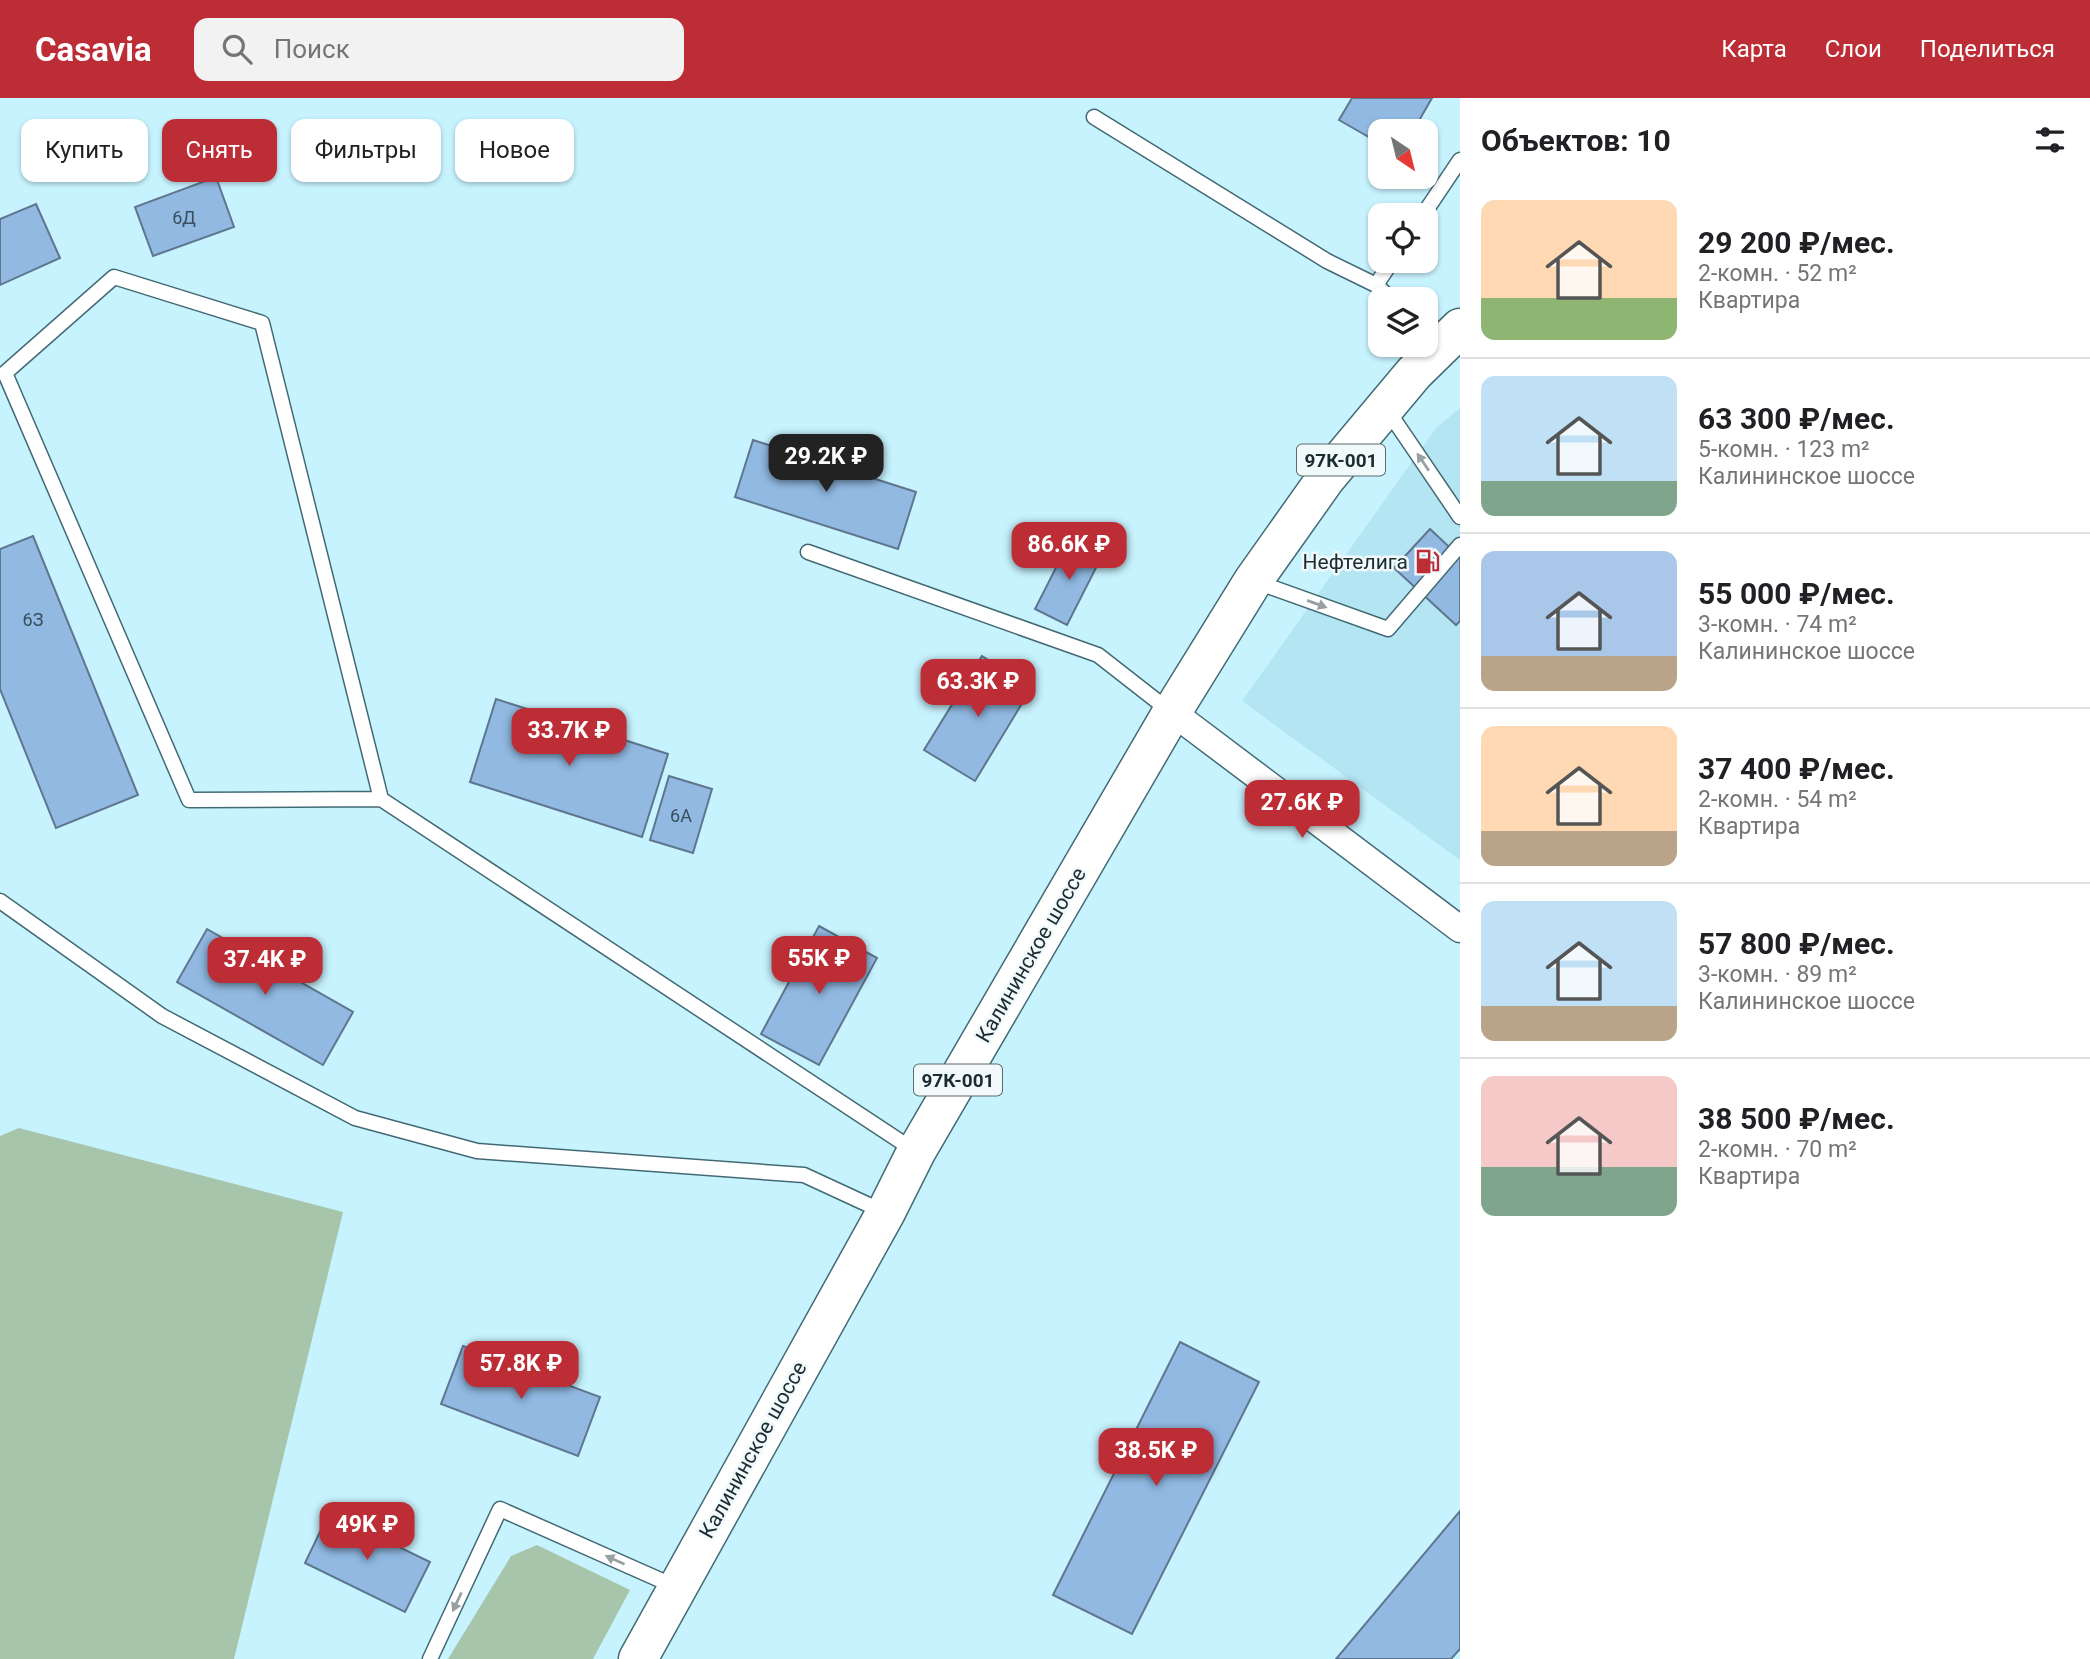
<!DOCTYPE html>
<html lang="ru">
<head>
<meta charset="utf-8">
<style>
  :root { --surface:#fff; --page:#f2f2f2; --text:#202124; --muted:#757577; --line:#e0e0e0; --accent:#bd2d36 }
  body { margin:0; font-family:Roboto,sans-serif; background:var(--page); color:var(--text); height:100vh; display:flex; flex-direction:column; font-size:26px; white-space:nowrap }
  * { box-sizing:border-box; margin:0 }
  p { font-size:23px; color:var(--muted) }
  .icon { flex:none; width:38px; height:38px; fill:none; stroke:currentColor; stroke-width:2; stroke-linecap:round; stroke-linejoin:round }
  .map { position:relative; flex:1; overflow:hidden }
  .sheet { display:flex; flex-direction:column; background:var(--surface); width:630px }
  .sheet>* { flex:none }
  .banner { position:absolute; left:21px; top:21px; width:665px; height:63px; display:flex; gap:14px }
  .needle { width:46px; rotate:145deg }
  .fabs { position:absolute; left:1368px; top:21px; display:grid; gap:14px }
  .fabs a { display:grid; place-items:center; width:70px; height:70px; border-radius:14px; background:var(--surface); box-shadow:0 2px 5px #0004; font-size:35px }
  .price { position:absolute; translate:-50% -60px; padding:0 16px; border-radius:14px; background:var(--accent); color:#fff; font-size:23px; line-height:46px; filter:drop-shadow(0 2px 4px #0008) }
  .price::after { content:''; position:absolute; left:50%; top:42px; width:21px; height:16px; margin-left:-10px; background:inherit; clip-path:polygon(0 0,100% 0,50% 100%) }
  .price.active { background:#222; color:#fff }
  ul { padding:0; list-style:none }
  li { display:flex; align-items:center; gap:21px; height:175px; padding:0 21px }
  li+li { border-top:2px solid var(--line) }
  li span { display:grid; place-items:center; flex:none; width:196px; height:140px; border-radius:14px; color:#555 }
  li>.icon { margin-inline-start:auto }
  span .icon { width:84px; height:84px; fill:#fffc; stroke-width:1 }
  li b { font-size:30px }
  h2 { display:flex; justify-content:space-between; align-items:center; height:84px; padding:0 21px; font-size:30px }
  .pill { padding:0 24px; border-radius:14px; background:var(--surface); box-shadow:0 2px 5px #0004; font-size:24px; line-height:63px }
  .pill.active { background:var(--accent); color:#fff }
  header { display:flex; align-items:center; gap:42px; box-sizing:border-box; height:98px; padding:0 35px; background:var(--accent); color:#fff }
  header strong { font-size:33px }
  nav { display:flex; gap:38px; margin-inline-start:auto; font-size:24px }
  .search { width:490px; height:63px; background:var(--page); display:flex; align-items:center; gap:18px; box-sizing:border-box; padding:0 24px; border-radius:14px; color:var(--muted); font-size:26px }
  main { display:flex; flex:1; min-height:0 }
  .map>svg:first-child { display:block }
  .built { fill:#b3e5f3 }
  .green { fill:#a6c5aa }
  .building { fill:#91b9e2; stroke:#5e768e; stroke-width:2 }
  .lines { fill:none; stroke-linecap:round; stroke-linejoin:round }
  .service-casing { stroke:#436a74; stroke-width:17 }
  .minor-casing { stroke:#436a74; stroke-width:29 }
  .primary-casing { stroke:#436a74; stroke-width:41 }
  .service { stroke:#fff; stroke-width:14 }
  .minor { stroke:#fff; stroke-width:26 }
  .primary { stroke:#fff; stroke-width:38 }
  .oneway { fill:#98a0a2 }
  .labels { text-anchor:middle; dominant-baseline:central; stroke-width:5; stroke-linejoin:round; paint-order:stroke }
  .number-label { font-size:18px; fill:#384f5c }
  .shield { fill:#f1f9fb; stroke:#5b6a6d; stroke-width:2 }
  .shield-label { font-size:19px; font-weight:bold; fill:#1b2c30 }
  .poi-label { font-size:21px; fill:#1b2c30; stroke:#f1f9fb; text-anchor:end }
  .street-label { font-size:21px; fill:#1b2c30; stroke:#f1f9fb }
</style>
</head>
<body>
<header>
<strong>Casavia</strong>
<div class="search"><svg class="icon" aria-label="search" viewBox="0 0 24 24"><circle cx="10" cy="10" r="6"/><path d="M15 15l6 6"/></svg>Поиск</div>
<nav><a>Карта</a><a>Слои</a><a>Поделиться</a></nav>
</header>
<main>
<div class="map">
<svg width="1460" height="1561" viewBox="0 0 1460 1561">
  <rect width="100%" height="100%" fill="#c7f3fe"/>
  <!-- built -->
  <path class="built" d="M 1460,310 L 1460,762 L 1242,603 L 1436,330 Z"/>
  <!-- green -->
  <g class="green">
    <path d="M 19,1030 L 343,1114 L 234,1561 L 0,1561 L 0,1038 Z"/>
    <path d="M 537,1447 L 630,1492 L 593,1561 L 448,1561 L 511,1458 Z"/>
  </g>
  <!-- building -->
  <g class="building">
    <path d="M 1352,0 L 1432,0 L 1413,33 L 1381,33 L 1381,46 L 1339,22 Z"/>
    <path d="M 216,79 L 234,129 L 153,158 L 135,109 Z"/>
    <path d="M 36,106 L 60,160 L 0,187 L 0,121 Z"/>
    <path d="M 753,342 L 916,394 L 898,451 L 735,399 Z"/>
    <path d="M 1430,431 L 1460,459 L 1460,523 L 1456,527 L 1394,470 Z"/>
    <path d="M 33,438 L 138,697 L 56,730 L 0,591 L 0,451 Z"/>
    <path d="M 1071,440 L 1103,456 L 1067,527 L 1035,511 Z"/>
    <path d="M 982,558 L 1032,589 L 975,683 L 924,652 Z"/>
    <path d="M 496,601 L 668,656 L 642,739 L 470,684 Z"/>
    <path d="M 669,678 L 712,691 L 693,755 L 650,742 Z"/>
    <path d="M 819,828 L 877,860 L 819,967 L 761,936 Z"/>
    <path d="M 207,831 L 353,914 L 323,967 L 177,884 Z"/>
    <path d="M 1180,1244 L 1259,1284 L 1132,1536 L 1053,1497 Z"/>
    <path d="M 463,1248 L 600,1299 L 578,1358 L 441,1306 Z"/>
    <path d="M 1460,1413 L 1460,1551 L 1451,1561 L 1336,1561 Z"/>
    <path d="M 329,1415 L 430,1464 L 405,1514 L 305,1465 Z"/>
  </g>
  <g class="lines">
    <defs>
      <g id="service">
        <path d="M 1094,19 L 1327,163 L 1376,187"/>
        <path d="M 1423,117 L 1460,62"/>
        <path d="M 1391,201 L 1376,187 L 1392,163"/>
        <path d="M 1386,310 L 1460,419"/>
        <path d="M 808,454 L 1098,557 L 1171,614"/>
        <path d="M 1254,483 L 1388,531 L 1460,447"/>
        <path d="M 381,701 L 262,225 L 114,179 L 5,275 L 189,702 L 381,701 L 915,1053"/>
        <path d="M 0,803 L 162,918 L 355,1020 L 477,1053 L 804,1077 L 884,1114"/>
        <path d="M 430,1561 L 500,1411 L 676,1489"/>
      </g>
      <path id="minor" d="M 1172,614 L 1460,831"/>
      <path id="primary" d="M 638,1561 L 886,1114 L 916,1054 L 1172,614 L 1253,483 L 1326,380 L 1414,275 L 1460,230"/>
    </defs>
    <!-- service casing -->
    <use href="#service" class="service-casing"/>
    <!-- minor casing -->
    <use href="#minor" class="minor-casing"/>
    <!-- primary casing -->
    <use href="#primary" class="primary-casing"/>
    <!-- service -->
    <use href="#service" class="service"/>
    <!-- minor -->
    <use href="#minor" class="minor"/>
    <!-- primary -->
    <use href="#primary" class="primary"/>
  </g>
  <!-- one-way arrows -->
  <defs><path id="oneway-solid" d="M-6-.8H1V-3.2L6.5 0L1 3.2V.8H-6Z" transform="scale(1.75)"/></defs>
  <g class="oneway">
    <use href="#oneway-solid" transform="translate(1423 364) rotate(-124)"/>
    <use href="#oneway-solid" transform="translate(1317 506) rotate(20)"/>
    <use href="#oneway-solid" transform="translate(615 1462) rotate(-156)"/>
    <use href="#oneway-solid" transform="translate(457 1504) rotate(115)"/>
  </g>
  <!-- icons -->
  <defs>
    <symbol id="fuel-bare" viewBox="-9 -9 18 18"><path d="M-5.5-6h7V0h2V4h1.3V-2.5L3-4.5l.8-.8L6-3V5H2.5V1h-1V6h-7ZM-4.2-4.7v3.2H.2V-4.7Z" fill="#bd2d36" stroke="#f1f9fb" stroke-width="2.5" paint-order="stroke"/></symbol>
  </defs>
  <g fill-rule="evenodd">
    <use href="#fuel-bare" x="1410" y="446" width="35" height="35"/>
  </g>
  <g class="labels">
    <!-- number labels -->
    <g class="number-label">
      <text x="184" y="119">6Д</text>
      <text x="33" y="521">6З</text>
      <text x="681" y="717">6А</text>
    </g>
    <!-- shield labels -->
    <g class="shield">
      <rect x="1297" y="346.5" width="88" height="31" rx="5"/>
      <rect x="914" y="966.5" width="88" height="31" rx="5"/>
    </g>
    <g class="shield-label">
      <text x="1341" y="362">97К-001</text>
      <text x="958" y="982">97К-001</text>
    </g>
    <!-- poi labels -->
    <g class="poi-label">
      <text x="1408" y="464">Нефтелига</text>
    </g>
    <!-- street labels -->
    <g class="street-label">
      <text transform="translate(1031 857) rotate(-60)">Калининское шоссе</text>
      <text transform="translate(753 1352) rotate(-61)">Калининское шоссе</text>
    </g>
  </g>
</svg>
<div class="fabs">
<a><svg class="needle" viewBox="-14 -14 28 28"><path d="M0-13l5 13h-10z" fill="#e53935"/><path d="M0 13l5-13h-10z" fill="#757577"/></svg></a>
<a><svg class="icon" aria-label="locate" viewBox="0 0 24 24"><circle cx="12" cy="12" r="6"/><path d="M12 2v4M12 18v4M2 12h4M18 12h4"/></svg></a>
<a><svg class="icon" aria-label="layers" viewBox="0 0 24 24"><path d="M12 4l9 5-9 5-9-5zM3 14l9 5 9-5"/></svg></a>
</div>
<b class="price active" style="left:826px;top:396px">29.2K ₽</b>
<b class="price" style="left:1069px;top:484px">86.6K ₽</b>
<b class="price" style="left:978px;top:621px">63.3K ₽</b>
<b class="price" style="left:569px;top:670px">33.7K ₽</b>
<b class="price" style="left:1302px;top:742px">27.6K ₽</b>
<b class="price" style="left:819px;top:898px">55K ₽</b>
<b class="price" style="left:265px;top:899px">37.4K ₽</b>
<b class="price" style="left:521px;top:1303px">57.8K ₽</b>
<b class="price" style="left:1156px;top:1390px">38.5K ₽</b>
<b class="price" style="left:367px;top:1464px">49K ₽</b>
<div class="banner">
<a class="pill">Купить</a>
<a class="pill active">Снять</a>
<a class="pill">Фильтры</a>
<a class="pill">Новое</a>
</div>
</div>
<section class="sheet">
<h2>Объектов: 10<svg class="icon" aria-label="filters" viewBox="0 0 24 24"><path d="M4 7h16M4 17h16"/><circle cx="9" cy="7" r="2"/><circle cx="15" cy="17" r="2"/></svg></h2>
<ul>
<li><span style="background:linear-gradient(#ffd9b3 70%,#8fb573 0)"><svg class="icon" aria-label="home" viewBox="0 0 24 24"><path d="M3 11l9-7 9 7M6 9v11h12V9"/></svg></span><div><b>29 200 ₽/мес.</b><p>2-комн. · 52 m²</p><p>Квартира</p></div></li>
<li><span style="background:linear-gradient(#bfe0f5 75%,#7fa58c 0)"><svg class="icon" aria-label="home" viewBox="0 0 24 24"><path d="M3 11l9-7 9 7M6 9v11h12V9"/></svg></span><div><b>63 300 ₽/мес.</b><p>5-комн. · 123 m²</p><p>Калининское шоссе</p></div></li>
<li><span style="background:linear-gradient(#a9c7e8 75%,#b9a48a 0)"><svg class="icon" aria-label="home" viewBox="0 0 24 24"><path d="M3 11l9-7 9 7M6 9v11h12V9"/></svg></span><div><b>55 000 ₽/мес.</b><p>3-комн. · 74 m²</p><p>Калининское шоссе</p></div></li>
<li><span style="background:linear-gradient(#ffd9b3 75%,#b9a48a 0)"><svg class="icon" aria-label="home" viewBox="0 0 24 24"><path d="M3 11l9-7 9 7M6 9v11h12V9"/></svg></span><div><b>37 400 ₽/мес.</b><p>2-комн. · 54 m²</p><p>Квартира</p></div></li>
<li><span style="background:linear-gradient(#bfe0f5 75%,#b9a48a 0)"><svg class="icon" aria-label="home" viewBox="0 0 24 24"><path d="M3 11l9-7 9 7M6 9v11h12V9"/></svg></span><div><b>57 800 ₽/мес.</b><p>3-комн. · 89 m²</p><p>Калининское шоссе</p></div></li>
<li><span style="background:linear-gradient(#f6c9c9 65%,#7fa58c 0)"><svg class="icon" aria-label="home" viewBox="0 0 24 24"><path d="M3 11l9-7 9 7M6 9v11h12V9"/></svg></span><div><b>38 500 ₽/мес.</b><p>2-комн. · 70 m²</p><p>Квартира</p></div></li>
</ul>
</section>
</main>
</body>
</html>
